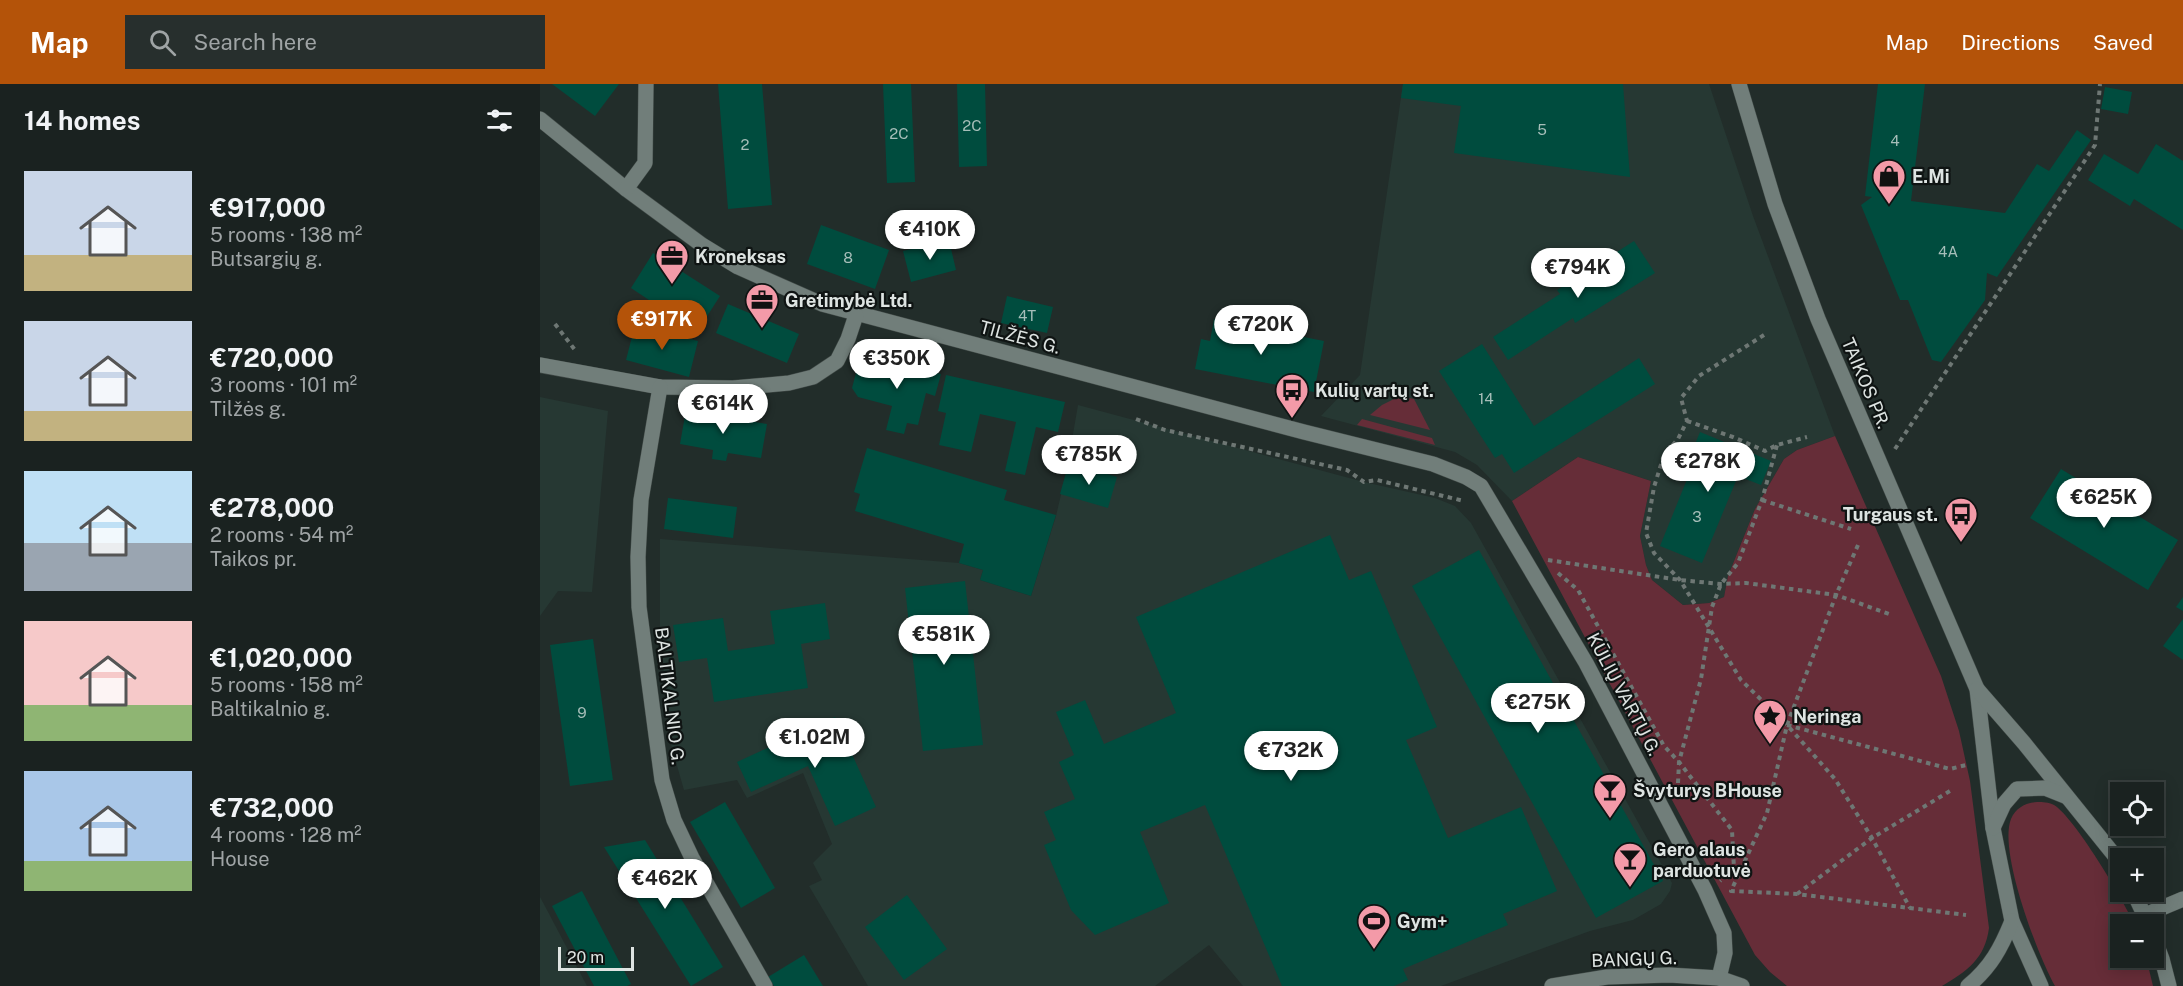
<!DOCTYPE html>
<html lang="en">
<head>
<meta charset="utf-8">
<style>
  :root { --surface:#1a2220; --page:#272f2d; --text:#f1f3f6; --muted:#9fa4a5; --line:#383f3e; --accent:#b45309 }
  body { margin:0; font-family:"Public Sans",sans-serif; background:var(--page); color:var(--text); height:100vh; display:flex; flex-direction:column; font-size:22px; white-space:nowrap }
  * { box-sizing:border-box; margin:0 }
  p { font-size:20px; color:var(--muted) }
  .icon { flex:none; width:33px; height:33px; fill:none; stroke:currentColor; stroke-width:2; stroke-linecap:round; stroke-linejoin:round }
  .map { position:relative; flex:1; overflow:hidden }
  .side { display:flex; flex-direction:column; background:var(--surface); width:540px }
  .side>* { flex:none }
  .fabs { position:absolute; left:1570px; top:698px; display:grid; gap:12px }
  .fabs a { display:grid; place-items:center; width:54px; height:54px; border-radius:0px; background:var(--surface); box-shadow:0 3px 15px #0003,0 0 0 2px var(--line); font-size:30px }
  .scale { position:absolute; left:18px; bottom:15px; width:76px; box-sizing:border-box; padding-left:6px; border:3px solid #dee4e2; border-top:0; font-size:16px; line-height:21px; white-space:nowrap; color:#dee4e2; -webkit-text-stroke:4px #0f1413; paint-order:stroke }
  .price { position:absolute; translate:-50% -51px; padding:0 14px; border-radius:21px; background:#fff; color:#222; font-size:20px; line-height:39px; filter:drop-shadow(0 2px 3px #0008) }
  .price::after { content:''; position:absolute; left:50%; top:36px; width:18px; height:14px; margin-left:-9px; background:inherit; clip-path:polygon(0 0,100% 0,50% 100%) }
  .price.selected { background:var(--accent); color:#fff }
  ul { padding:0; list-style:none }
  li { display:flex; align-items:center; gap:18px; height:150px; padding:0 24px }
  li span { display:grid; place-items:center; flex:none; width:168px; height:120px; border-radius:0px; color:#555 }
  li>.icon { margin-inline-start:auto }
  span .icon { width:72px; height:72px; fill:#fffc; stroke-width:1 }
  li b { font-size:26px }
  h2 { display:flex; justify-content:space-between; align-items:center; height:72px; padding:0 24px; font-size:26px }
  header { display:flex; align-items:center; gap:36px; box-sizing:border-box; height:84px; padding:0 30px; background:var(--accent); color:#fff }
  header strong { font-size:28px }
  nav { display:flex; gap:33px; margin-inline-start:auto; font-size:21px }
  .search { width:420px; height:54px; background:var(--page); display:flex; align-items:center; gap:15px; box-sizing:border-box; padding:0 21px; border-radius:0px; color:var(--muted); font-size:22px }
  main { display:flex; flex:1; min-height:0 }
  .map>svg:first-child { display:block }
  .built { fill:#263833 }
  .green { fill:#662d38 }
  .building { fill:#004c3e }
  .lines { fill:none; stroke-linecap:round; stroke-linejoin:round }
  .minor-casing { stroke:#424b48; stroke-width:16 }
  .path { stroke:#6e7774; stroke-width:4; stroke-dasharray:4.5 4.5; stroke-linecap:butt }
  .minor { stroke:#717e7a; stroke-width:15 }
  .labels { text-anchor:middle; dominant-baseline:central; stroke-width:4.5; stroke-linejoin:round; paint-order:stroke }
  .number-label { font-size:15px; fill:#a6beb9 }
  .poi-label { font-size:18px; font-weight:bold; fill:#dee4e2; stroke:#0f1413; text-anchor:start }
  .street-label { font-size:18px; fill:#dee4e2; stroke:#0f1413 }
</style>
</head>
<body>
<header>
<strong>Map</strong>
<div class="search"><svg class="icon" aria-label="search" viewBox="0 0 24 24"><circle cx="10" cy="10" r="6"/><path d="M15 15l6 6"/></svg>Search here</div>
<nav><a>Map</a><a>Directions</a><a>Saved</a></nav>
</header>
<main>
<section class="side">
<h2>14 homes<svg class="icon" aria-label="filters" viewBox="0 0 24 24"><path d="M4 7h16M4 17h16"/><circle cx="9" cy="7" r="2"/><circle cx="15" cy="17" r="2"/></svg></h2>
<ul>
<li><span style="background:linear-gradient(#c9d6e8 70%,#c2b280 0)"><svg class="icon" aria-label="home" viewBox="0 0 24 24"><path d="M3 11l9-7 9 7M6 9v11h12V9"/></svg></span><div><b>€917,000</b><p>5 rooms · 138 m²</p><p>Butsargių g.</p></div></li>
<li><span style="background:linear-gradient(#c9d6e8 75%,#c2b280 0)"><svg class="icon" aria-label="home" viewBox="0 0 24 24"><path d="M3 11l9-7 9 7M6 9v11h12V9"/></svg></span><div><b>€720,000</b><p>3 rooms · 101 m²</p><p>Tilžės g.</p></div></li>
<li><span style="background:linear-gradient(#bfe0f5 60%,#9aa5b1 0)"><svg class="icon" aria-label="home" viewBox="0 0 24 24"><path d="M3 11l9-7 9 7M6 9v11h12V9"/></svg></span><div><b>€278,000</b><p>2 rooms · 54 m²</p><p>Taikos pr.</p></div></li>
<li><span style="background:linear-gradient(#f6c9c9 70%,#8fb573 0)"><svg class="icon" aria-label="home" viewBox="0 0 24 24"><path d="M3 11l9-7 9 7M6 9v11h12V9"/></svg></span><div><b>€1,020,000</b><p>5 rooms · 158 m²</p><p>Baltikalnio g.</p></div></li>
<li><span style="background:linear-gradient(#a9c7e8 75%,#8fb573 0)"><svg class="icon" aria-label="home" viewBox="0 0 24 24"><path d="M3 11l9-7 9 7M6 9v11h12V9"/></svg></span><div><b>€732,000</b><p>4 rooms · 128 m²</p><p>House</p></div></li>
</ul>
</section>
<div class="map">
<svg width="1643" height="902" viewBox="0 0 1643 902">
  <rect width="100%" height="100%" fill="#222d2a"/>
  <!-- built -->
  <g class="built">
    <path d="M 863,0 L 1169,0 L 1213,132 L 1295,352 L 1257,366 L 1244,375 L 1215,425 L 1188,492 L 1184,513 L 1169,519 L 1143,521 L 1112,496 L 1106,481 L 1100,452 L 1111,397 L 1038,373 L 972,417 L 937,381 L 915,368 L 781,332 L 820,291 Z"/>
    <path d="M 0,313 L 68,327 L 52,508 L 18,507 L 0,532 Z"/>
    <path d="M 538,321 L 824,398 L 895,414 L 915,422 L 931,439 L 1132,799 L 1130,807 L 1121,820 L 1093,836 L 1050,847 L 901,902 L 703,902 L 669,861 L 615,902 L 328,902 L 269,802 L 282,796 L 273,779 L 292,760 L 263,689 L 207,714 L 197,696 L 144,706 L 130,657 L 120,548 L 120,455 L 419,479 L 443,486 L 440,496 L 491,512 L 516,432 L 527,385 Z"/>
    <path d="M 0,813 L 7,826 L 47,902 L 0,902 Z"/>
  </g>
  <!-- green -->
  <g class="green">
    <path d="M 860,312 L 874,315 L 890,346 L 830,331 L 842,321 Z"/>
    <path d="M 822,335 L 892,354 L 895,361 L 817,341 Z"/>
    <path d="M 1295,352 L 1401,592 L 1419,647 L 1430,697 L 1449,844 C 1445,875 1427,887 1402,902 L 1247,902 L 1230,888 L 1215,871 L 972,417 L 1038,373 L 1111,397 L 1100,452 L 1106,481 L 1112,496 L 1143,521 L 1169,519 L 1184,513 L 1188,492 L 1215,425 L 1244,375 L 1257,366 Z"/>
    <path d="M 1497,718 C 1503,718 1508,718 1514,721 C 1534,733 1584,816 1594,840 L 1581,840 L 1581,873 L 1606,873 L 1613,902 L 1515,902 C 1498,872 1458,767 1471,735 C 1476,724 1485,719 1497,718 Z"/>
  </g>
  <!-- building -->
  <g class="building">
    <path d="M 12,0 L 79,0 L 55,32 Z"/>
    <path d="M 178,0 L 222,0 L 232,121 L 188,125 Z"/>
    <path d="M 343,0 L 371,0 L 375,98 L 347,99 Z"/>
    <path d="M 417,0 L 445,0 L 447,82 L 419,83 Z"/>
    <path d="M 863,0 L 1083,0 L 1090,93 L 914,69 L 921,22 L 861,14 Z"/>
    <path d="M 1338,0 L 1385,0 L 1371,117 L 1465,129 L 1497,80 L 1509,87 L 1537,46 L 1551,56 L 1457,193 L 1447,189 L 1445,216 L 1401,278 L 1392,276 L 1368,216 L 1360,216 L 1321,121 L 1332,113 L 1325,112 Z"/>
    <path d="M 1565,3 L 1592,8 L 1588,30 L 1561,25 Z"/>
    <path d="M 1616,60 L 1643,77 L 1643,146 L 1594,115 L 1590,122 L 1548,96 L 1564,70 L 1598,90 Z"/>
    <path d="M 281,141 L 349,166 L 335,205 L 267,180 Z"/>
    <path d="M 409,156 L 416,186 L 371,198 L 363,167 Z"/>
    <path d="M 1094,157 L 1115,189 L 1035,239 L 1033,234 L 968,276 L 953,253 L 1020,210 L 1017,206 Z"/>
    <path d="M 113,169 L 180,212 L 157,248 L 91,204 Z"/>
    <path d="M 467,212 L 513,223 L 507,249 L 461,239 Z"/>
    <path d="M 188,220 L 259,250 L 247,279 L 176,249 Z"/>
    <path d="M 674,235 L 784,257 L 774,308 L 655,285 L 661,255 L 670,257 Z"/>
    <path d="M 95,241 L 158,257 L 149,293 L 86,276 Z"/>
    <path d="M 942,260 L 994,342 L 1099,274 L 1115,300 L 974,389 L 962,370 L 955,374 L 899,287 Z"/>
    <path d="M 336,274 L 401,290 L 395,312 L 386,309 L 378,341 L 367,339 L 364,350 L 346,346 L 352,322 L 318,313 L 312,304 L 316,289 Z"/>
    <path d="M 406,291 L 525,318 L 518,348 L 496,343 L 485,391 L 465,387 L 476,338 L 440,330 L 431,368 L 399,361 L 406,329 L 398,327 Z"/>
    <path d="M 146,326 L 227,340 L 221,374 L 188,369 L 186,377 L 172,375 L 173,366 L 140,360 Z"/>
    <path d="M 1160,348 L 1231,377 L 1221,401 L 1198,392 L 1162,479 L 1120,462 L 1150,388 L 1134,382 L 1139,371 L 1149,375 Z"/>
    <path d="M 327,364 L 467,406 L 464,416 L 516,431 L 491,512 L 440,496 L 443,486 L 419,479 L 424,460 L 315,427 L 320,410 L 314,408 Z"/>
    <path d="M 545,383 L 577,393 L 568,424 L 520,410 L 527,385 L 543,389 Z"/>
    <path d="M 1521,385 L 1638,456 L 1608,506 L 1490,434 Z"/>
    <path d="M 128,414 L 197,423 L 193,454 L 124,445 Z"/>
    <path d="M 790,451 L 809,496 L 831,487 L 897,643 L 866,656 L 908,754 L 981,723 L 1017,807 L 963,830 L 968,841 L 863,885 L 868,896 L 854,902 L 742,902 L 665,721 L 600,748 L 629,819 L 555,851 L 531,826 L 504,761 L 516,756 L 504,728 L 535,715 L 519,678 L 534,671 L 516,628 L 545,616 L 564,660 L 636,629 L 596,533 Z"/>
    <path d="M 939,466 L 1123,797 L 1056,834 L 872,502 Z"/>
    <path d="M 425,497 L 443,661 L 383,667 L 365,504 Z"/>
    <path d="M 1643,513 L 1643,527 L 1636,523 Z"/>
    <path d="M 285,519 L 290,555 L 261,560 L 268,604 L 174,618 L 167,574 L 139,578 L 133,541 L 183,534 L 188,567 L 235,560 L 230,527 Z"/>
    <path d="M 1643,535 L 1643,576 L 1623,562 Z"/>
    <path d="M 53,555 L 73,696 L 30,702 L 10,561 Z"/>
    <path d="M 295,633 L 336,723 L 295,742 L 268,682 L 211,708 L 197,678 Z"/>
    <path d="M 185,718 L 235,804 L 201,824 L 150,738 Z"/>
    <path d="M 105,756 L 183,883 L 151,902 L 64,763 Z"/>
    <path d="M 42,807 L 91,900 L 87,902 L 54,902 L 12,822 Z"/>
    <path d="M 367,811 L 407,865 L 364,896 L 325,843 Z"/>
    <path d="M 264,871 L 283,902 L 234,902 L 228,893 Z"/>
  </g>
  <g class="lines">
    <defs>
      <g id="minor">
        <path d="M 1199,0 L 1235,120 L 1278,235 L 1437,605 L 1453,744 L 1472,837 L 1501,902"/>
        <path d="M 0,35 L 86,105 L 162,161 L 198,183 L 282,220 L 764,348 L 893,380 L 926,393 L 941,402 L 1046,579 L 1165,806 L 1184,849 L 1185,869 L 1179,894"/>
        <path d="M 86,105 L 105,79 L 106,0"/>
        <path d="M 0,281 L 120,303 L 193,304 L 249,299 L 273,293 L 297,277 L 308,255 L 316,231"/>
        <path d="M 120,303 L 101,416 L 98,473 L 99,523 L 122,696 L 134,736 L 152,774 L 225,902"/>
        <path d="M 1437,605 L 1484,659 L 1575,772 L 1581,784"/>
        <path d="M 1453,744 L 1464,720 L 1477,705 L 1505,704 L 1525,712"/>
        <path d="M 1593,807 L 1608,839"/>
        <path d="M 1605,831 L 1643,815"/>
        <path d="M 1614,854 L 1622,875 L 1629,902"/>
        <path d="M 1012,902 L 1067,893 L 1129,891 L 1179,894 L 1202,902"/>
        <path d="M 1428,902 C 1451,883 1461,864 1472,837"/>
      </g>
    </defs>
    <!-- minor casing -->
    <use href="#minor" class="minor-casing"/>
    <!-- path -->
    <g class="path">
      <path d="M 15,240 L 35,266"/>
      <path d="M 1224,251 L 1159,292 L 1141,314 L 1147,337 L 1138,355 L 1124,371 L 1114,403 L 1106,449 L 1114,469 L 1140,496 L 1201,596 L 1247,641 L 1295,695 L 1332,754 L 1370,824"/>
      <path d="M 596,335 L 625,346 L 807,386 L 824,398 L 837,396 L 924,417"/>
      <path d="M 1147,337 L 1193,353 L 1225,367 L 1237,361 L 1267,353"/>
      <path d="M 1355,365 L 1555,61 L 1560,0"/>
      <path d="M 1222,416 L 1311,445"/>
      <path d="M 1318,461 L 1296,511 L 1247,641 L 1227,729 L 1191,807 L 1257,810 L 1426,831"/>
      <path d="M 1008,476 L 1140,496 L 1181,500 L 1206,499 L 1296,511 L 1352,531"/>
      <path d="M 1018,489 L 1038,506 L 1124,662 L 1139,678 L 1192,746 L 1194,785 L 1180,797"/>
      <path d="M 1247,641 L 1410,685 L 1426,681"/>
      <path d="M 1138,699 L 1139,678 L 1161,595 L 1172,523 L 1181,500 L 1198,479 L 1222,416 L 1237,361"/>
      <path d="M 1257,810 L 1332,754 L 1410,707"/>
    </g>
    <!-- minor -->
    <use href="#minor" class="minor"/>
  </g>
  <!-- icons -->
  <defs>
    <symbol id="shop-pin" viewBox="-11 -11 22 30"><path d="M0 17L-7.5 6A9.5 9.5 0 1 1 7.5 6Z" fill="#f39aa8" stroke="#0f1413"/><path d="M-5-2.5h2.3a2.7 3.5 0 0 1 5.4 0H5L5.5 6h-11ZM-1.5-2.5h3a1.5 2.3 0 0 0-3 0Z" fill="#111"/></symbol>
    <symbol id="office-pin" viewBox="-11 -11 22 30"><path d="M0 17L-7.5 6A9.5 9.5 0 1 1 7.5 6Z" fill="#f39aa8" stroke="#0f1413"/><path d="M-6-3h4V-5.5h4V-3h4V5H-6ZM-1-4.5V-3h2v-1.5ZM-6 0V1H6V0Z" fill="#111"/></symbol>
    <symbol id="bus-pin" viewBox="-11 -11 22 30"><path d="M0 17L-7.5 6A9.5 9.5 0 1 1 7.5 6Z" fill="#f39aa8" stroke="#0f1413"/><path d="M-5-6H5V4H4V6H2V4H-2V6H-4V4H-5ZM-3.5-4V0h7V-4ZM-3.5 1.2v1.5H-2V1.2ZM2 1.2v1.5H3.5V1.2Z" fill="#111"/></symbol>
    <symbol id="sight-pin" viewBox="-11 -11 22 30"><path d="M0 17L-7.5 6A9.5 9.5 0 1 1 7.5 6Z" fill="#f39aa8" stroke="#0f1413"/><path d="M0-6L1.8-2.2L6-1.7L2.9 1.2L3.7 5.4L0 3.3L-3.7 5.4L-2.9 1.2L-6-1.7L-1.8-2.2Z" fill="#111"/></symbol>
    <symbol id="bar-pin" viewBox="-11 -11 22 30"><path d="M0 17L-7.5 6A9.5 9.5 0 1 1 7.5 6Z" fill="#f39aa8" stroke="#0f1413"/><path d="M-6-5H6L.8 .8V4.5H3.5V6h-7V4.5H-.8V.8Z" fill="#111"/></symbol>
    <symbol id="stadium-pin" viewBox="-11 -11 22 30"><path d="M0 17L-7.5 6A9.5 9.5 0 1 1 7.5 6Z" fill="#f39aa8" stroke="#0f1413"/><path d="M0-5a6.5 5 0 1 0 0 10a6.5 5 0 1 0 0-10ZM-3.5-1.8h7v3.6h-7Z" fill="#111"/></symbol>
  </defs>
  <g fill-rule="evenodd">
    <use href="#shop-pin" x="1330" y="73" width="38" height="52"/>
    <use href="#office-pin" x="113" y="153" width="38" height="52"/>
    <use href="#office-pin" x="203" y="197" width="38" height="52"/>
    <use href="#bus-pin" x="733" y="287" width="38" height="52"/>
    <use href="#bus-pin" x="1402" y="411" width="38" height="52"/>
    <use href="#sight-pin" x="1211" y="613" width="38" height="52"/>
    <use href="#bar-pin" x="1051" y="687" width="38" height="52"/>
    <use href="#bar-pin" x="1071" y="756" width="38" height="52"/>
    <use href="#stadium-pin" x="815" y="818" width="38" height="52"/>
  </g>
  <g class="labels">
    <!-- number labels -->
    <g class="number-label">
      <text x="432" y="41">2C</text>
      <text x="1002" y="45">5</text>
      <text x="359" y="49">2C</text>
      <text x="1355" y="56">4</text>
      <text x="205" y="60">2</text>
      <text x="1408" y="167">4A</text>
      <text x="308" y="173">8</text>
      <text x="487" y="231">4T</text>
      <text x="946" y="314">14</text>
      <text x="1157" y="432">3</text>
      <text x="42" y="628">9</text>
    </g>
    <!-- poi labels -->
    <g class="poi-label">
      <text x="1372" y="92">E.Mi</text>
      <text x="155" y="172">Kroneksas</text>
      <text x="245" y="216">Gretimybė Ltd.</text>
      <text x="775" y="306">Kulių vartų st.</text>
      <text x="1398" y="430" text-anchor="end">Turgaus st.</text>
      <text x="1253" y="632">Neringa</text>
      <text x="1093" y="706">Švyturys BHouse</text>
      <text x="1113" y="765">Gero alaus<tspan x="1113" dy="21">parduotuvė</tspan></text>
      <text x="857" y="837">Gym+</text>
    </g>
    <!-- street labels -->
    <g class="street-label">
      <text transform="translate(480 253) rotate(15)">TILŽĖS G.</text>
      <text transform="translate(1326 299) rotate(67)">TAIKOS PR.</text>
      <text transform="translate(1084 610) rotate(62)">KŪLIŲ VARTŲ G.</text>
      <text transform="translate(130 612) rotate(83)">BALTIKALNIO G.</text>
      <text transform="translate(1094 875) rotate(-2)">BANGŲ G.</text>
    </g>
  </g>
</svg>
<div class="fabs">
<a><svg class="icon" aria-label="locate" viewBox="0 0 24 24"><circle cx="12" cy="12" r="6"/><path d="M12 2v4M12 18v4M2 12h4M18 12h4"/></svg></a>
<a>+</a>
<a>−</a>
</div>
<div class="scale">20 m</div>
<b class="price" style="left:390px;top:177px">€410K</b>
<b class="price" style="left:1038px;top:215px">€794K</b>
<b class="price selected" style="left:122px;top:267px">€917K</b>
<b class="price" style="left:721px;top:272px">€720K</b>
<b class="price" style="left:357px;top:306px">€350K</b>
<b class="price" style="left:183px;top:351px">€614K</b>
<b class="price" style="left:549px;top:402px">€785K</b>
<b class="price" style="left:1168px;top:409px">€278K</b>
<b class="price" style="left:1564px;top:445px">€625K</b>
<b class="price" style="left:404px;top:582px">€581K</b>
<b class="price" style="left:998px;top:650px">€275K</b>
<b class="price" style="left:275px;top:685px">€1.02M</b>
<b class="price" style="left:751px;top:698px">€732K</b>
<b class="price" style="left:125px;top:826px">€462K</b>
</div>
</main>
</body>
</html>
